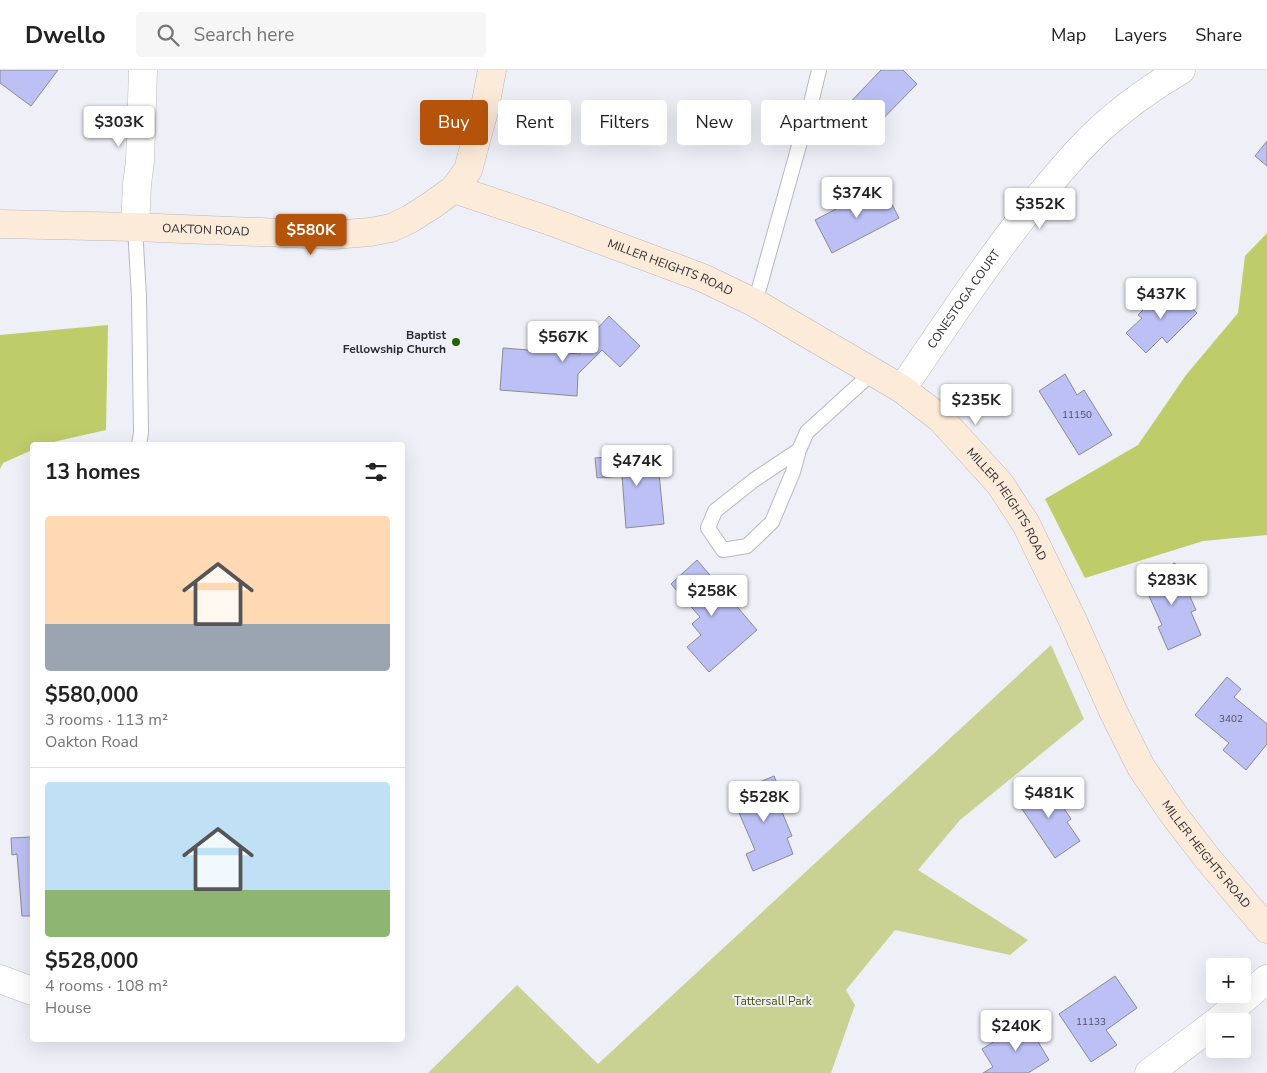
<!DOCTYPE html>
<html lang="en">
<head>
<meta charset="utf-8">
<style>
  :root { --surface:#fff; --page:#f6f6f6; --text:#222; --muted:#767676; --line:#e0e0e0; --accent:#b45309 }
  body { margin:0; font-family:"Nunito Sans",sans-serif; background:var(--page); color:var(--text); height:100vh; display:flex; flex-direction:column; font-size:19px; white-space:nowrap }
  * { box-sizing:border-box; margin:0 }
  p { font-size:16px; color:var(--muted) }
  .icon { flex:none; width:28px; height:28px; fill:none; stroke:currentColor; stroke-width:2; stroke-linecap:round; stroke-linejoin:round }
  .map { position:relative; flex:1; overflow:hidden }
  .panel { position:absolute; left:30px; top:372px; width:375px; height:600px; display:flex; flex-direction:column; background:var(--surface); border-radius:5px; box-shadow:0 5px 20px #0002 }
  .panel>* { flex:none }
  .banner { position:absolute; left:420px; top:30px; width:475px; height:45px; display:flex; gap:10px }
  .controls { position:absolute; left:1206px; top:888px; display:grid; gap:10px }
  .controls a { display:grid; place-items:center; width:45px; height:45px; border-radius:5px; background:var(--surface); box-shadow:0 5px 20px #0002; font-size:25px }
  .price { position:absolute; translate:-50% -42px; padding:0 11px; border-radius:5px; background:#fff; color:#222; font-size:16px; line-height:32px; filter:drop-shadow(0 1px 2px #0008) }
  .price::after { content:''; position:absolute; left:50%; top:30px; width:15px; height:11px; margin-left:-8px; background:inherit; clip-path:polygon(0 0,100% 0,50% 100%) }
  .price.selected { background:var(--accent); color:#fff }
  ul { padding:0; list-style:none }
  li { display:grid; align-content:center; gap:10px; height:265px; padding:0 15px }
  li+li { border-top:1px solid var(--line) }
  li span { display:grid; place-items:center; height:155px; border-radius:5px; color:#555 }
  li>.icon { margin-inline-start:auto }
  span .icon { width:90px; height:90px; fill:#fffc; stroke-width:1 }
  li b { font-size:21px }
  h2 { display:flex; justify-content:space-between; align-items:center; height:60px; padding:0 15px; font-size:21px }
  .chip { padding:0 18px; border-radius:5px; background:var(--surface); box-shadow:0 5px 20px #0002; font-size:18px; line-height:45px }
  .chip.selected { background:var(--accent); color:#fff }
  header { display:flex; align-items:center; gap:30px; box-sizing:border-box; height:70px; padding:0 25px; background:var(--surface); border-bottom:1px solid var(--line) }
  header strong { font-size:24px }
  nav { display:flex; gap:28px; margin-inline-start:auto; font-size:18px }
  .search { width:350px; height:45px; background:var(--page); display:flex; align-items:center; gap:12px; box-sizing:border-box; padding:0 18px; border-radius:5px; color:var(--muted); font-size:19px }
  .map>svg:first-child { display:block }
  .green { fill:#c9d293 }
  .forest { fill:#bfcc6a }
  .building { fill:#bcc0f4; stroke:#8a8b93 }
  .lines { fill:none; stroke-linecap:round; stroke-linejoin:round }
  .lane-casing { stroke:#b8b8c0; stroke-width:16 }
  .street-casing { stroke:#b8b8c0; stroke-width:29 }
  .secondary-casing { stroke:#b8b8c0; stroke-width:29 }
  .lane { stroke:#fff; stroke-width:14 }
  .street { stroke:#fff; stroke-width:28 }
  .secondary { stroke:#fdebda; stroke-width:28 }
  .poi-dot { fill:#216700; stroke:#efeff8; stroke-width:2 }
  .labels { text-anchor:middle; dominant-baseline:central; stroke-width:4; stroke-linejoin:round; paint-order:stroke }
  .number-label { font-size:10px; fill:#505160 }
  .street-label { font-size:12px; fill:#2c2c2f; stroke:#efeff8 }
  .poi-label { font-size:12px; font-weight:bold; fill:#2c2c2f; stroke:#efeff8; text-anchor:end }
  .park-label { font-size:12px; fill:#4a5104; stroke:#efeff8 }
</style>
</head>
<body>
<header>
<strong>Dwello</strong>
<div class="search"><svg class="icon" aria-label="search" viewBox="0 0 24 24"><circle cx="10" cy="10" r="6"/><path d="M15 15l6 6"/></svg>Search here</div>
<nav><a>Map</a><a>Layers</a><a>Share</a></nav>
</header>
<div class="map">
<svg width="1267" height="1003" viewBox="0 0 1267 1003">
  <rect width="100%" height="100%" fill="#efeff8"/>
  <!-- green -->
  <path class="green" d="M 1051,575 L 1084,649 L 960,750 L 918,800 L 1028,870 L 1010,885 L 895,860 L 846,920 L 855,935 L 831,1003 L 428,1003 L 517,915 L 598,994 Z"/>
  <!-- forest -->
  <g class="forest">
    <path d="M 1267,163 L 1267,465 L 1203,471 L 1085,508 L 1045,429 L 1138,375 L 1186,305 L 1238,243 L 1245,186 Z"/>
    <path d="M 108,255 L 106,360 L 49,373 L 44,375 L 32,375 L 32,380 L 3,393 L 0,399 L 0,265 Z"/>
  </g>
  <!-- building -->
  <g class="building">
    <path d="M 0,0 L 58,0 L 31,36 L 0,13 Z"/>
    <path d="M 881,0 L 903,0 L 917,14 L 866,66 L 841,42 Z"/>
    <path d="M 1267,71 L 1267,96 L 1255,86 Z"/>
    <path d="M 882,115 L 899,148 L 832,183 L 815,150 Z"/>
    <path d="M 1168,215 L 1197,243 L 1167,273 L 1162,267 L 1146,283 L 1126,263 L 1142,248 L 1138,245 Z"/>
    <path d="M 609,246 L 640,276 L 620,297 L 602,280 L 578,304 L 577,326 L 500,320 L 503,278 L 580,284 L 590,273 L 587,270 Z"/>
    <path d="M 1065,304 L 1077,325 L 1084,320 L 1112,365 L 1079,385 L 1039,321 Z"/>
    <path d="M 657,383 L 664,454 L 626,458 L 622,406 L 597,408 L 595,388 Z"/>
    <path d="M 697,490 L 757,560 L 709,602 L 687,577 L 701,565 L 692,554 L 700,547 L 671,514 Z"/>
    <path d="M 1175,493 L 1196,540 L 1191,542 L 1201,565 L 1168,580 L 1158,557 L 1162,555 L 1141,508 Z"/>
    <path d="M 1227,607 L 1241,619 L 1234,627 L 1267,654 L 1267,674 L 1246,700 L 1223,680 L 1229,673 L 1195,645 Z"/>
    <path d="M 774,706 L 783,727 L 777,730 L 792,766 L 787,768 L 793,784 L 753,801 L 746,784 L 755,780 L 731,724 Z"/>
    <path d="M 1045,710 L 1071,749 L 1067,752 L 1080,771 L 1055,788 L 1016,730 Z"/>
    <path d="M 31,767 L 32,785 L 32,846 L 22,846 L 17,784 L 12,785 L 11,768 Z"/>
    <path d="M 1115,906 L 1137,938 L 1106,960 L 1117,975 L 1091,992 L 1059,944 Z"/>
    <path d="M 1026,952 L 1049,990 L 1028,1003 L 983,1003 L 993,997 L 982,979 Z"/>
  </g>
  <g class="lines">
    <defs>
      <g id="lane">
        <path d="M 135,157 L 139,227 L 141,362 L 139,375"/>
        <path d="M 755,233 L 812,29 L 819,0"/>
        <path d="M 799,380 L 793,402 L 772,452 L 747,476 L 723,480 L 708,458 L 715,441 L 754,410 L 799,380 L 807,362 L 873,302"/>
      </g>
      <g id="street">
        <path d="M 135,157 L 137,114 L 140,91 L 143,0"/>
        <path id="s1" d="M 902,319 C 946,254 989,189 1038,128 C 1057,105 1076,81 1099,60 C 1123,38 1152,17 1181,0"/>
        <path d="M 0,909 L 32,921"/>
        <path d="M 1218,951 L 1267,909"/>
        <path d="M 1149,1003 L 1215,953"/>
      </g>
      <g id="secondary">
        <path id="s2" d="M 454,119 L 547,150 L 703,208 L 755,233 L 873,302 L 902,319 L 941,349 L 1000,414 L 1026,454 L 1073,551 L 1113,641 L 1141,697 L 1174,745 L 1208,789 L 1267,859"/>
        <path id="s3" d="M 0,154 L 135,157 L 333,165 L 370,162 L 391,158 L 410,149 L 432,135 L 454,119 L 468,100 L 485,37 L 492,0"/>
      </g>
    </defs>
    <!-- lane casing -->
    <use href="#lane" class="lane-casing"/>
    <!-- street casing -->
    <use href="#street" class="street-casing"/>
    <!-- secondary casing -->
    <use href="#secondary" class="secondary-casing"/>
    <!-- lane -->
    <use href="#lane" class="lane"/>
    <!-- street -->
    <use href="#street" class="street"/>
    <!-- secondary -->
    <use href="#secondary" class="secondary"/>
  </g>
  <!-- markers -->
  <circle class="poi-dot" cx="456" cy="272" r="5"/>
  <g class="labels">
    <!-- number labels -->
    <g class="number-label">
      <text x="1077" y="345">11150</text>
      <text x="1231" y="649">3402</text>
      <text x="1091" y="952">11133</text>
    </g>
    <!-- street labels -->
    <g class="street-label">
      <text stroke="none"><textPath href="#s3" startOffset="206">OAKTON ROAD</textPath></text>
      <text stroke="none"><textPath href="#s2" startOffset="230">MILLER HEIGHTS ROAD</textPath></text>
      <text stroke="none"><textPath href="#s1" startOffset="109">CONESTOGA COURT</textPath></text>
      <text stroke="none"><textPath href="#s2" startOffset="650">MILLER HEIGHTS ROAD</textPath></text>
      <text stroke="none"><textPath href="#s2" startOffset="1055">MILLER HEIGHTS ROAD</textPath></text>
    </g>
    <!-- poi labels -->
    <g class="poi-label">
      <text x="446" y="265">Baptist<tspan x="446" dy="14">Fellowship Church</tspan></text>
    </g>
    <!-- park labels -->
    <g class="park-label">
      <text x="773" y="931">Tattersall Park</text>
    </g>
  </g>
</svg>
<div class="controls">
<a>+</a>
<a>−</a>
</div>
<b class="price" style="left:119px;top:78px">$303K</b>
<b class="price" style="left:857px;top:149px">$374K</b>
<b class="price" style="left:1040px;top:160px">$352K</b>
<b class="price selected" style="left:311px;top:186px">$580K</b>
<b class="price" style="left:1161px;top:250px">$437K</b>
<b class="price" style="left:563px;top:293px">$567K</b>
<b class="price" style="left:976px;top:356px">$235K</b>
<b class="price" style="left:637px;top:417px">$474K</b>
<b class="price" style="left:1172px;top:536px">$283K</b>
<b class="price" style="left:712px;top:547px">$258K</b>
<b class="price" style="left:1049px;top:749px">$481K</b>
<b class="price" style="left:764px;top:753px">$528K</b>
<b class="price" style="left:1016px;top:982px">$240K</b>
<div class="banner">
<a class="chip selected">Buy</a>
<a class="chip">Rent</a>
<a class="chip">Filters</a>
<a class="chip">New</a>
<a class="chip">Apartment</a>
</div>
<section class="panel">
<h2>13 homes<svg class="icon" aria-label="filters" viewBox="0 0 24 24"><path d="M4 7h16M4 17h16"/><circle cx="9" cy="7" r="2"/><circle cx="15" cy="17" r="2"/></svg></h2>
<ul>
<li><span style="background:linear-gradient(#ffd9b3 70%,#9aa5b1 0)"><svg class="icon" aria-label="home" viewBox="0 0 24 24"><path d="M3 11l9-7 9 7M6 9v11h12V9"/></svg></span><div><b>$580,000</b><p>3 rooms · 113 m²</p><p>Oakton Road</p></div></li>
<li><span style="background:linear-gradient(#bfe0f5 70%,#8fb573 0)"><svg class="icon" aria-label="home" viewBox="0 0 24 24"><path d="M3 11l9-7 9 7M6 9v11h12V9"/></svg></span><div><b>$528,000</b><p>4 rooms · 108 m²</p><p>House</p></div></li>
</ul>
</section>
</div>
</body>
</html>
